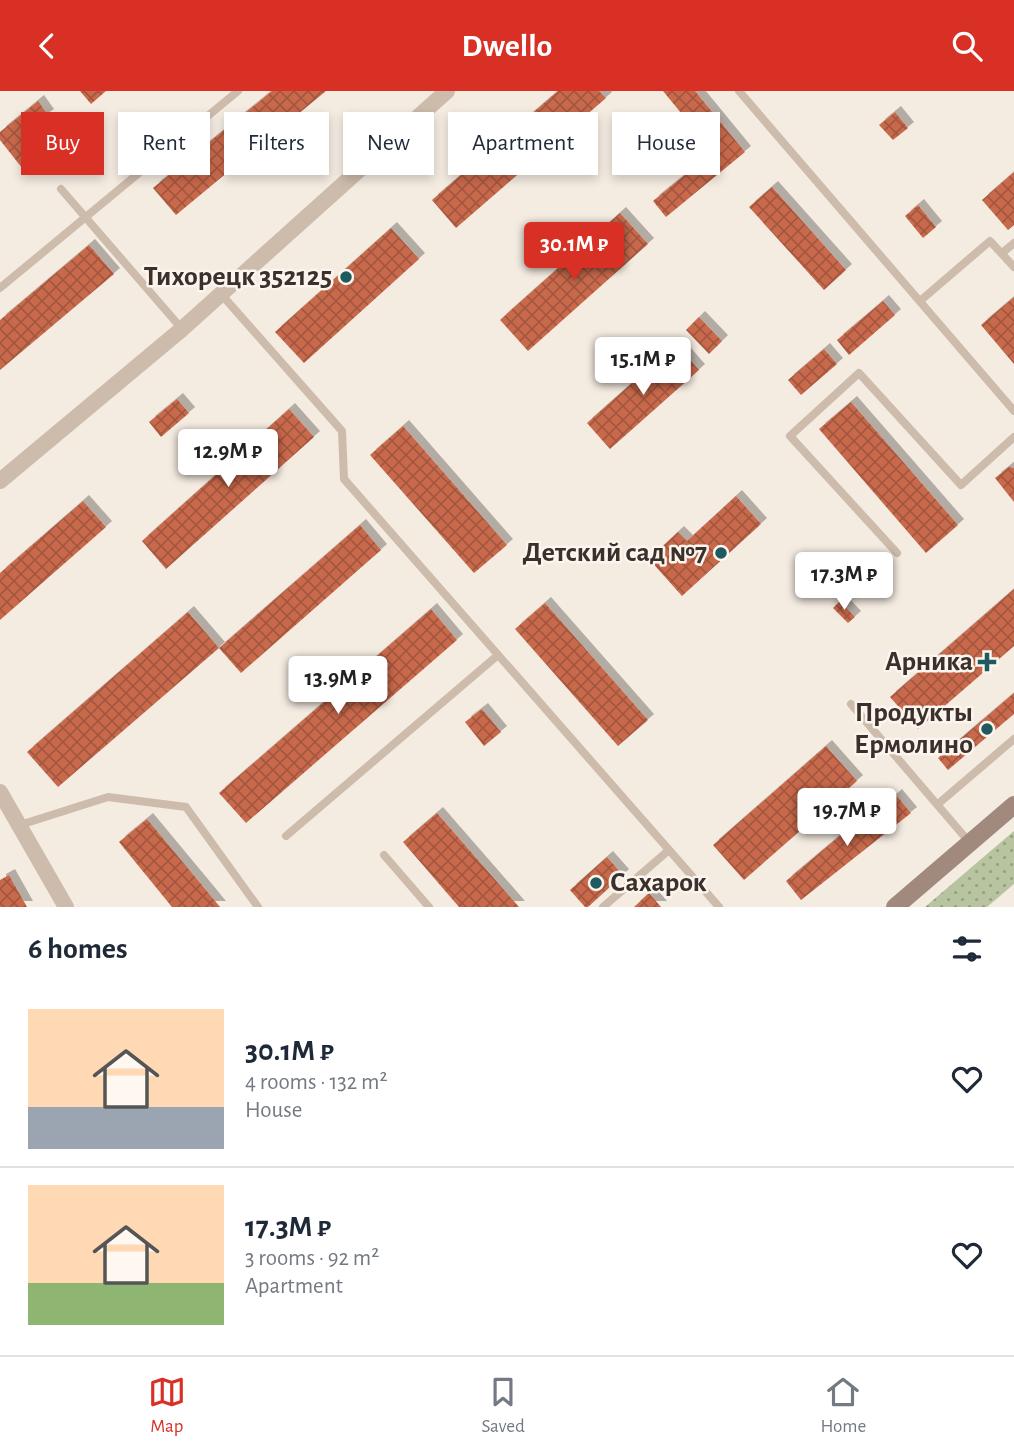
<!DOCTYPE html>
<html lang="en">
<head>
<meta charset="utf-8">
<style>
  :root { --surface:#fff; --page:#f6f6f7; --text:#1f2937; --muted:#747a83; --line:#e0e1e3; --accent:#d93025 }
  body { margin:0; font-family:"Alegreya Sans",sans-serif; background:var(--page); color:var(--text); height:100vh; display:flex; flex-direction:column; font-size:26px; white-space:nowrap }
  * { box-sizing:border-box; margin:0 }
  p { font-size:23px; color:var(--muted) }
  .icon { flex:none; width:38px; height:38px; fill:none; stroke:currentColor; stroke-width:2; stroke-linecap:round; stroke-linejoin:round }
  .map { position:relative; height:816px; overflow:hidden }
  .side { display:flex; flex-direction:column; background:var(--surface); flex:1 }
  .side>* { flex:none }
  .guide { position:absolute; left:21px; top:21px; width:973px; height:63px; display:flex; gap:14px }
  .price { position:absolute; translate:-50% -60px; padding:0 16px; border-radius:7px; background:#fff; color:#222; font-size:23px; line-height:46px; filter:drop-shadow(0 2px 4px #0008) }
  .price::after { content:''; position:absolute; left:50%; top:42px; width:21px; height:16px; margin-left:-10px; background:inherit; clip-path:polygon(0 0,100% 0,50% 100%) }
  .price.on { background:var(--accent); color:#fff }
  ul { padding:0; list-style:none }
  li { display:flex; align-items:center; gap:21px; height:175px; padding:0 28px }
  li+li { border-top:2px solid var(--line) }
  li span { display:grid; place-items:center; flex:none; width:196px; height:140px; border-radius:0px; color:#555 }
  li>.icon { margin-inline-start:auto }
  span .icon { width:84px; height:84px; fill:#fffc; stroke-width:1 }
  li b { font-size:30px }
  h2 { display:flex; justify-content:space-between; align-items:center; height:84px; padding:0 28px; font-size:30px }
  .pill { padding:0 24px; border-radius:0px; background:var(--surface); box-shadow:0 4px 10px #0003; font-size:24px; line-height:63px }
  .pill.on { background:var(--accent); color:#fff }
  header { display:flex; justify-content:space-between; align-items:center; height:91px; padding:0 28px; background:var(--accent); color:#fff; font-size:32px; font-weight:700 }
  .tab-bar { display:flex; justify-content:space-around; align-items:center; height:98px; border-top:2px solid var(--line); background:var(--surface); font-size:19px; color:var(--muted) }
  .tab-bar a { display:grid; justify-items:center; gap:4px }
  .tab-bar .on { color:var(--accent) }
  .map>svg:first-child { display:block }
  .grass { fill:url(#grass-dots) }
  .building { fill:url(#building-cross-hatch); filter:url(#shadow) }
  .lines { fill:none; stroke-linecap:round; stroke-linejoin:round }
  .lane { stroke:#cdbbac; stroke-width:8 }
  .street { stroke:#cdbbac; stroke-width:16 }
  .secondary { stroke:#a18a7d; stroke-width:18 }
  .poi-dot { fill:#1f5a5e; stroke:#fbf5ee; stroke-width:2.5 }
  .labels { text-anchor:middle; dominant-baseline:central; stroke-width:5; stroke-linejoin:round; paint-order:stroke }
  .poi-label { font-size:28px; font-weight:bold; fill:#3b302b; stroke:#fbf5ee; text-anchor:end }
</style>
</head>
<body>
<header><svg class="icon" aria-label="back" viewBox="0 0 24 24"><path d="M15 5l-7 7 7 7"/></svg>Dwello<svg class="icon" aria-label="search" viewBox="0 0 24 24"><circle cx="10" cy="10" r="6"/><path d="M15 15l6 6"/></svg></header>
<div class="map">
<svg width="1014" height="816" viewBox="0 0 1014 816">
  <defs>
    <pattern id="grass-dots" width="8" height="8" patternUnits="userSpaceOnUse" patternTransform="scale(1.75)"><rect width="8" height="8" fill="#b8c4a0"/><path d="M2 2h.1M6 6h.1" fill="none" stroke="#97a083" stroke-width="1.8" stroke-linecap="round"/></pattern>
    <pattern id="building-cross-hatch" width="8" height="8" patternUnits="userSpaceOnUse" patternTransform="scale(1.75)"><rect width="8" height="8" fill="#c8694b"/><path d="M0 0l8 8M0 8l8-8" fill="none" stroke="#a4573f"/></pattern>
    <filter id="shadow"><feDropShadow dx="6" dy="-6" stdDeviation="0" flood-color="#0004"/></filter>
  </defs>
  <rect width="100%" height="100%" fill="#f4ebe1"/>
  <!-- grass -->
  <path class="grass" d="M 1014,740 L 1014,793 L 987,816 L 925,816 Z"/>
  <!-- building -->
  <g class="building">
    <path d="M 80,0 L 106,0 L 91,13 Z"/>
    <path d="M 272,0 L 326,0 L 176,124 L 153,97 Z"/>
    <path d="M 558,0 L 599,0 L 606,7 L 456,137 L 432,109 Z"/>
    <path d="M 663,0 L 695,0 L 745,61 L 666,126 L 653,110 L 713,61 Z"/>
    <path d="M 38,10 L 48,24 L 39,30 L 51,44 L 40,54 L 48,65 L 26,82 L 0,49 L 0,41 Z"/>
    <path d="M 895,21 L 908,37 L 893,49 L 879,34 Z"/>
    <path d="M 1014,81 L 1014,134 L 1008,139 L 982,109 Z"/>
    <path d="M 772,96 L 846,179 L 824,199 L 749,116 Z"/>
    <path d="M 918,114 L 936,136 L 923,147 L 905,125 Z"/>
    <path d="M 620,122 L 648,153 L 528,260 L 500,229 Z"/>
    <path d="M 391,137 L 419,168 L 304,272 L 275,241 Z"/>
    <path d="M 89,154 L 114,183 L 0,279 L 0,229 Z"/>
    <path d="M 1014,206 L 1014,273 L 981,234 Z"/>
    <path d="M 883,210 L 895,224 L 849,264 L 837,249 Z"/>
    <path d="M 699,226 L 722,250 L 709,263 L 686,239 Z"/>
    <path d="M 676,253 L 699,279 L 610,358 L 587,332 Z"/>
    <path d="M 824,258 L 837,273 L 801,304 L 788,289 Z"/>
    <path d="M 177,308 L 189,322 L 161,346 L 149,331 Z"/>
    <path d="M 851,311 L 958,434 L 926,462 L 819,338 Z"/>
    <path d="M 289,318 L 314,346 L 166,478 L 142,450 Z"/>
    <path d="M 403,335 L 507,454 L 474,482 L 370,364 Z"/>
    <path d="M 1009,376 L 1014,377 L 1014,411 L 995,387 Z"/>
    <path d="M 736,405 L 761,433 L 682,505 L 649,468 L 678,441 L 687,450 Z"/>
    <path d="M 83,410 L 106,436 L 0,529 L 0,482 Z"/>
    <path d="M 360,434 L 381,459 L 241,582 L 219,557 Z"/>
    <path d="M 1014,498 L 1014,555 L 918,638 L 890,606 Z"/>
    <path d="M 840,510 L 855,526 L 848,532 L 833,517 Z"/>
    <path d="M 545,512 L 648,629 L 618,655 L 515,538 Z"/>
    <path d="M 431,518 L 457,549 L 246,732 L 219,702 Z"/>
    <path d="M 188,521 L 219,557 L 58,696 L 27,661 Z"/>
    <path d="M 1014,602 L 1014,623 L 948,679 L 938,667 Z"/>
    <path d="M 482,618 L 501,641 L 484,655 L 465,631 Z"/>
    <path d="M 826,655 L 857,690 L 744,789 L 713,754 Z"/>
    <path d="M 896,704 L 911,722 L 801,809 L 786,790 L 854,733 L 857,737 Z"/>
    <path d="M 437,722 L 519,816 L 459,816 L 403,751 Z"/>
    <path d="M 147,728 L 206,799 L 220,816 L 172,816 L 119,751 Z"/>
    <path d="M 607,766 L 623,784 L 588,816 L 585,816 L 570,799 Z"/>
    <path d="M 9,784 L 27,816 L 0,816 L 0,789 Z"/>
    <path d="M 649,802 L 661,816 L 634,816 Z"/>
  </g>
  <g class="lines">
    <!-- lane -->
    <g class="lane">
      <path d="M 739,0 L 1014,320"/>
      <path d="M 61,98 L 182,238"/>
      <path d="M 1002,162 L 1014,152"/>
      <path d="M 0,197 L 238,0"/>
      <path d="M 221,203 L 342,340 L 344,388 L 719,816"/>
      <path d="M 920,210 L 990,150 L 1014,176"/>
      <path d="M 897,462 L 790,345 L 859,282 L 961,394 L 1014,346"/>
      <path d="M 851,613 L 970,752"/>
      <path d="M 938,713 L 1014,648"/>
      <path d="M 20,734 L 108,706 L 186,716 L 258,816"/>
      <path d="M 286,745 L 498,564"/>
      <path d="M 384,764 L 429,816"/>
      <path d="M 603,816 L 669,759"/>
    </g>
    <!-- street -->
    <g class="street">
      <path d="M 0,390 L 182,238 L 447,0"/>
      <path d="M 0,701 L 66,816"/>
    </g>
    <!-- secondary -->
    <path class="secondary" d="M 895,816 L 1014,714"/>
  </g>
  <!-- markers -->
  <g class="poi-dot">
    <circle cx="346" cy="186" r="7"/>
    <circle cx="721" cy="462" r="7"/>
    <path d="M983.5 560.5h7v7h7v7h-7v7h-7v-7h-7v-7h7z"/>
    <circle cx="987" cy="638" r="7"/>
    <circle cx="596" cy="792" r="7"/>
  </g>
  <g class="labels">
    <!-- poi labels -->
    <g class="poi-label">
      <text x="332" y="186">Тихорецк 352125</text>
      <text x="707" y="462">Детский сад №7</text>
      <text x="973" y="571">Арника</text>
      <text x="973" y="622">Продукты<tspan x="973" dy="32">Ермолино</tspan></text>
      <text x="610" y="792" text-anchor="start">Сахарок</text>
    </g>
  </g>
</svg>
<b class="price on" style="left:574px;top:191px">30.1M ₽</b>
<b class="price" style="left:643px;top:306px">15.1M ₽</b>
<b class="price" style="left:228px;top:398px">12.9M ₽</b>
<b class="price" style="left:844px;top:521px">17.3M ₽</b>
<b class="price" style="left:338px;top:625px">13.9M ₽</b>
<b class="price" style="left:847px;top:757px">19.7M ₽</b>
<div class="guide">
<a class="pill on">Buy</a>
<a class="pill">Rent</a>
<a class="pill">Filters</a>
<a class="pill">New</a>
<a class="pill">Apartment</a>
<a class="pill">House</a>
</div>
</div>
<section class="side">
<h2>6 homes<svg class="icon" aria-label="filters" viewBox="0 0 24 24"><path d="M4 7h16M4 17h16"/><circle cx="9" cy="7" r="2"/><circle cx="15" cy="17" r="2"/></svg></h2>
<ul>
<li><span style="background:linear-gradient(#ffd9b3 70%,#9aa5b1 0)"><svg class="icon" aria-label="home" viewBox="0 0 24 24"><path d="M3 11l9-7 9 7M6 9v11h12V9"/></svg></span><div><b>30.1M ₽</b><p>4 rooms · 132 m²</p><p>House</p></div><svg class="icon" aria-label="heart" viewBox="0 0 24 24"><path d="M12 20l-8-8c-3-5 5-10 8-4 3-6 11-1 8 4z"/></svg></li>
<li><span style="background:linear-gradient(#ffd9b3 70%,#8fb573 0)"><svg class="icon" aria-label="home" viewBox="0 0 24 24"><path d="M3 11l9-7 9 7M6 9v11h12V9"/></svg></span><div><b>17.3M ₽</b><p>3 rooms · 92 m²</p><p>Apartment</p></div><svg class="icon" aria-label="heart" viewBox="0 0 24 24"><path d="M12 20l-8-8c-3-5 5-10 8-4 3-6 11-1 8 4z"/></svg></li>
</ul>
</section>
<nav class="tab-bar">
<a class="on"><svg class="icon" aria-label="map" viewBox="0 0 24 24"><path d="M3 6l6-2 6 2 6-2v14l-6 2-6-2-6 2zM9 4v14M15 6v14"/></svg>Map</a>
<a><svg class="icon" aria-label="saved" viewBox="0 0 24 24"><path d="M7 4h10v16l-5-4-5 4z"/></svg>Saved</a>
<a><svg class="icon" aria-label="home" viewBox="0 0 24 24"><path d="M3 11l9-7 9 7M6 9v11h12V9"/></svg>Home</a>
</nav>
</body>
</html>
